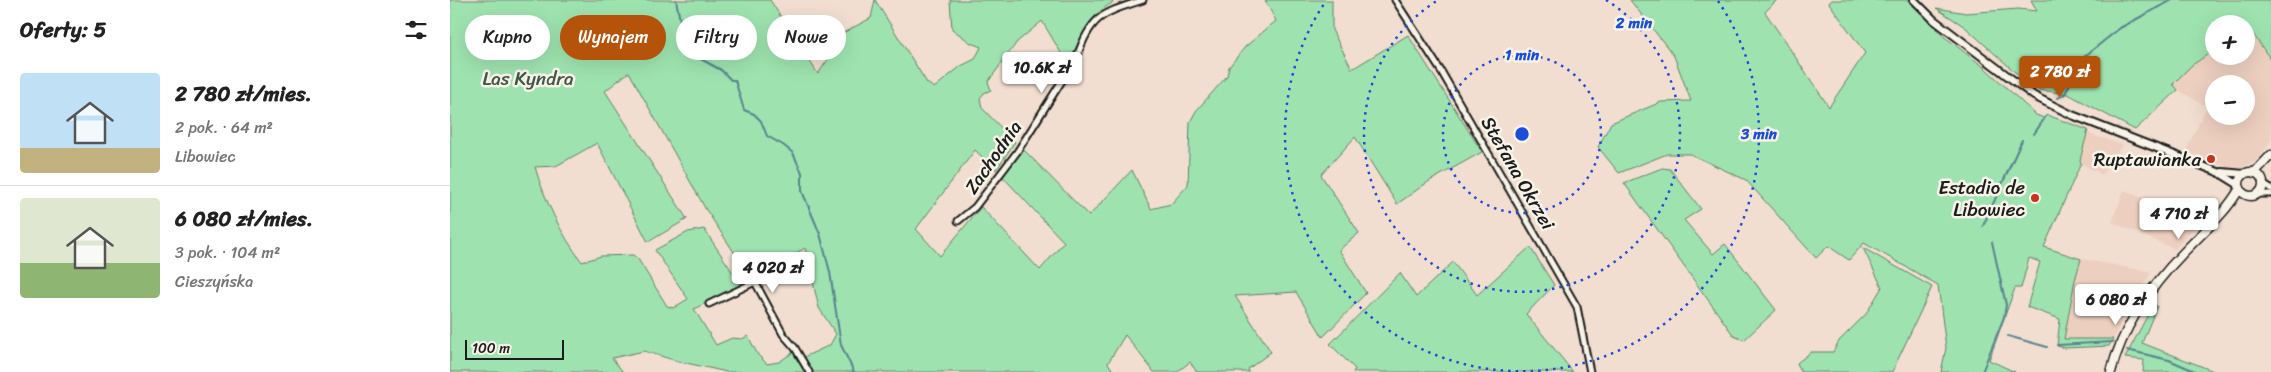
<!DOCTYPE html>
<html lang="pl">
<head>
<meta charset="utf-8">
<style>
  :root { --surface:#fff; --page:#f6f6f6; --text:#222; --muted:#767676; --line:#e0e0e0; --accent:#b45309 }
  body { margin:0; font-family:Sriracha,sans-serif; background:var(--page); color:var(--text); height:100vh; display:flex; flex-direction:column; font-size:19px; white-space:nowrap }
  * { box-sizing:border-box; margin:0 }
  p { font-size:16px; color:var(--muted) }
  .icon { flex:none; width:28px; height:28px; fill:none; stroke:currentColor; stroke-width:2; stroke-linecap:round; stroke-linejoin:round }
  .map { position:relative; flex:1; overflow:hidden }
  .details { display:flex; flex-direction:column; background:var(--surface); width:450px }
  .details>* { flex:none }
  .guide { position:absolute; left:15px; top:15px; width:475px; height:45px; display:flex; gap:10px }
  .tools { position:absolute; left:1755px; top:15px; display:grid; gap:10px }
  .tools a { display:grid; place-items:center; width:50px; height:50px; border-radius:50%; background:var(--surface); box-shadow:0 5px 20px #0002; font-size:25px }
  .scale { position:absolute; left:15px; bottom:12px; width:99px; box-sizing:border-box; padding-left:5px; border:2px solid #1c1c1c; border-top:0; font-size:14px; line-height:18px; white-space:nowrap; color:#1c1c1c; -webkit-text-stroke:4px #f7f3e8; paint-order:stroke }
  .price { position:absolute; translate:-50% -42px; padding:0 11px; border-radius:5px; background:#fff; color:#222; font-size:16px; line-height:32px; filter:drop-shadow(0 1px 2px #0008) }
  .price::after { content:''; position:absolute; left:50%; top:30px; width:15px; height:11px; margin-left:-8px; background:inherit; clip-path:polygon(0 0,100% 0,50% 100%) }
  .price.selected { background:var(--accent); color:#fff }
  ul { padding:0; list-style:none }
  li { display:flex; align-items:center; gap:15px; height:125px; padding:0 20px }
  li+li { border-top:1px solid var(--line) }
  li span { display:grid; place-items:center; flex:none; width:140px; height:100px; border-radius:5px; color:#555 }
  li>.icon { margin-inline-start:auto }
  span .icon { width:60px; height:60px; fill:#fffc; stroke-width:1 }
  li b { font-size:21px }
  h2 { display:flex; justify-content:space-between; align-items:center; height:60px; padding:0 20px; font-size:21px }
  .tag { padding:0 18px; border-radius:22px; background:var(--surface); box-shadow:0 5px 20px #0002; font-size:18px; line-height:45px }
  .tag.selected { background:var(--accent); color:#fff }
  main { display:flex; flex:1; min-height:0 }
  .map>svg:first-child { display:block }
  .built { fill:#edcfbf; fill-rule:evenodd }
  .green { fill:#9ee3af; stroke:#5d8066; fill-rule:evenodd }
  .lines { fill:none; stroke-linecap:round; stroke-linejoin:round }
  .stream { stroke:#578391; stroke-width:2 }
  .minor-casing { stroke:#1c1c1c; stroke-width:9 }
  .tertiary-casing { stroke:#1c1c1c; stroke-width:10 }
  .secondary-casing { stroke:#1c1c1c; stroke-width:11 }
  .minor { stroke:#f7f3e8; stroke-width:5 }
  .tertiary { stroke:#f7f3e8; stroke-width:6 }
  .secondary { stroke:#f7f3e8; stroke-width:8 }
  .ring { fill:none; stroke:#1d4ed8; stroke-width:2.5; stroke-dasharray:2.5 5 }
  .poi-dot { fill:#c8321e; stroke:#f7f3e8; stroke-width:2 }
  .labels { text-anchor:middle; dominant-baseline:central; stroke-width:5; stroke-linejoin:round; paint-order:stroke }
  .park-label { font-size:19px; fill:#435848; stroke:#f7f3e8 }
  .street-label { font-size:19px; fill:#1c1c1c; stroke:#f7f3e8 }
  .poi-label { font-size:19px; fill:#1c1c1c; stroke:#f7f3e8; text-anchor:end }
  .centre { fill:#1d4ed8; stroke:#f7f3e8; stroke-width:2.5 }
  .ring-label { font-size:15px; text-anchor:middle; font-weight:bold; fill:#1d4ed8; stroke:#f7f3e8; stroke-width:5; stroke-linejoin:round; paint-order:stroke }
</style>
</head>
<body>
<main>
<section class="details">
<h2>Oferty: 5<svg class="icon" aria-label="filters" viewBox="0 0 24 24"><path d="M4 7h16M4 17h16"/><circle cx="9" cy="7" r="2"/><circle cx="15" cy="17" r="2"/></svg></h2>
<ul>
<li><span style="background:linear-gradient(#bfe0f5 75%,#c2b280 0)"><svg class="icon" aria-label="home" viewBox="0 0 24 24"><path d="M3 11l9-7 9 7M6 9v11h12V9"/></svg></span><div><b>2 780 zł/mies.</b><p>2 pok. · 64 m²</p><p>Libowiec</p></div></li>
<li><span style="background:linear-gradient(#dfe7d0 65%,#8fb573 0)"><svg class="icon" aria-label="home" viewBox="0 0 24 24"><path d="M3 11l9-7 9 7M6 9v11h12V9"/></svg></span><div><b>6 080 zł/mies.</b><p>3 pok. · 104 m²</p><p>Cieszyńska</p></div></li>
</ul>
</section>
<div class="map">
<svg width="1821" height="372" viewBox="0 0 1821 372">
  <rect width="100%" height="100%" fill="#f1ded0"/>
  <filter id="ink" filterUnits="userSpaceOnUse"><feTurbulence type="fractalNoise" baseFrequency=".02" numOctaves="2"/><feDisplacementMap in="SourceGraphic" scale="10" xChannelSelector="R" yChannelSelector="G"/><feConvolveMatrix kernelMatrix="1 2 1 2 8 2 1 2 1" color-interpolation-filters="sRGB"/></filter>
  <g filter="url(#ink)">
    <!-- built -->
    <g class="built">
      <path d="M 1764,24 L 1764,56 L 1796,56 L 1796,26 L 1821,60 L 1821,141 L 1806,162 L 1785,170 L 1735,152 L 1757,107 L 1728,90 L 1723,84 L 1741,66 L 1759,54 ZM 1764,84 L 1796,84 L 1796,116 L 1764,116 Z"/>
      <path d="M 1637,133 L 1673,145 L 1652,175 L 1630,163 Z"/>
      <path d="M 1674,190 L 1748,223 L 1725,249 L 1662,222 Z"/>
      <path d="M 1631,259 L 1702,272 L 1682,301 L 1663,339 L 1614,339 L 1625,280 Z"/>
    </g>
    <!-- green -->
    <g class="green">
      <path d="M 0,0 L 320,0 L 368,74 L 383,52 L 393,33 L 421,18 L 425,0 L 477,83 L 484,88 L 511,66 L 525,59 L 531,47 L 521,43 L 502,29 L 500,0 L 663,0 L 662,3 C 633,20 634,37 617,63 L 592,21 L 567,42 L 538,82 L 541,90 L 534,93 L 530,98 L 532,108 L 565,142 L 546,170 L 525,150 L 466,229 L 490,256 L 531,207 L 590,270 L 614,242 L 552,176 L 571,147 L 639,216 L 682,170 L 701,209 L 721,204 L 738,185 L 740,122 L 746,111 L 777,76 L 779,67 L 795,47 L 826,21 L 815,0 L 882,0 L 882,30 L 902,69 L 958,35 L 1032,152 L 978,182 L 947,204 L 905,137 L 871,175 L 909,233 L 889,250 L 916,293 L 873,337 L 846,292 L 785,296 L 821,352 L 798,369 L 799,372 L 747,372 L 740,362 L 727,372 L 704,372 L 675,335 L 658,363 L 664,372 L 277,372 L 227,361 L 194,351 L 162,358 L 173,372 L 0,372 ZM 179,72 L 255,208 L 301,278 L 355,248 L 369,308 L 386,334 L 380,345 L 354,357 L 345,351 L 329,362 L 317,364 L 308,355 L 298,336 L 292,339 L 282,338 L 266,345 L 244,309 L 291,285 L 254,229 L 238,232 L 205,250 L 238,299 L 223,308 L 217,306 L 188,259 L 183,255 L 151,256 L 132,262 C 111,234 95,201 85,167 L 106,166 L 147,143 L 198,242 L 237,219 L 155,91 Z"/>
      <path d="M 1180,0 L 1327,0 L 1315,12 L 1379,107 L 1415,53 L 1379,3 L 1382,0 L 1463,0 L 1492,35 L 1534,67 L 1586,115 L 1594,118 L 1584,134 L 1597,115 L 1638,130 L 1630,160 L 1631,163 L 1594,247 L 1631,259 L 1625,280 L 1614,339 L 1663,339 L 1659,346 L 1615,348 L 1607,346 L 1610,319 L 1577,307 L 1590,262 L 1579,258 L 1571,288 L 1565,288 L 1539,360 L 1565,372 L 1491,372 L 1496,348 L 1488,285 L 1414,243 L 1399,260 L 1378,246 L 1366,258 L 1296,180 L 1240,154 L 1217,154 L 1169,173 L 1148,147 L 1161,123 L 1211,102 L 1241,101 L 1224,56 Z"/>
      <path d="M 1581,0 L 1821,0 L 1821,60 L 1796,24 L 1764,24 L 1764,50 L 1741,66 L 1723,84 L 1728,90 L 1685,130 L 1618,94 L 1589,90 L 1575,81 L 1515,27 L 1486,8 L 1516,13 L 1568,9 L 1587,11 Z"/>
      <path d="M 1212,168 L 1220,169 L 1251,209 L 1234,220 L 1263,254 L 1275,244 L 1326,310 L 1294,340 L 1284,336 L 1174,183 Z"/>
      <path d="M 1080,247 L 1104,285 L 1076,314 L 1123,372 L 903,372 L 905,369 L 880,344 L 950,273 L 966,297 L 1003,262 L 1027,295 Z"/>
      <path d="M 1413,248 L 1482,287 L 1442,372 L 1351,372 L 1347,363 L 1361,352 L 1383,352 L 1389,341 L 1416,314 L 1432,287 Z"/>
      <path d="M 1703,305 L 1707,306 L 1692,343 L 1766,372 L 1693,372 L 1694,360 L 1675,358 Z"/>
    </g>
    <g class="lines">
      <!-- stream -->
      <g class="stream">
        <path d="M 226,0 L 230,20 L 247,48 L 247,57 L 271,70 L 281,80 L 285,80 L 294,110 L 304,114 L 311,121 L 317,136 L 333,145 L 343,153 L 352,173 L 352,191 L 370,234 L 380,272 L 391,345 L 404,372"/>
        <path d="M 1608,98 L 1615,94 L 1629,65 L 1635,56 L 1670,28 L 1722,0"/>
        <path d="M 1584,134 L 1596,116"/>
        <path d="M 1533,226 L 1572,140"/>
        <path d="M 1558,336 L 1597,347"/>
        <path d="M 1607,345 L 1663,342"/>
        <path d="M 1677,350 L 1719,360 L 1747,372"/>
        <path d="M 1532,372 L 1554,317 L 1556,305 L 1542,242"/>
      </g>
      <defs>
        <g id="minor">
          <path d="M 945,0 L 991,71 L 1127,307 L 1140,372"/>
          <path d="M 1813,184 L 1821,189"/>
          <path d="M 1808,194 L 1821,194"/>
          <path d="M 508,221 L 525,207 L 567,152 L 627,57 C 641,15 653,13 693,0"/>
          <path d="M 259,304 L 305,282 L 333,334 L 345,348 L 359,372"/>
        </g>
        <g id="tertiary">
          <path d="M 1464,0 L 1484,20 L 1584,96 L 1622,115 L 1768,172 L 1789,185"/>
          <path d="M 1772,172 L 1795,174"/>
        </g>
        <g id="secondary">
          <circle cx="1801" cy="184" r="12"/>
          <path d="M 1804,173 L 1821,155"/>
          <path d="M 1661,372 C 1673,325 1701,286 1734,252 C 1754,231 1776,213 1790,188"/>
        </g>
      </defs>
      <!-- minor casing -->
      <use href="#minor" class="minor-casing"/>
      <!-- tertiary casing -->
      <use href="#tertiary" class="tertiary-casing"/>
      <!-- secondary casing -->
      <use href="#secondary" class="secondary-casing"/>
      <!-- minor -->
      <use href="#minor" class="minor"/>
      <!-- tertiary -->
      <use href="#tertiary" class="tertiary"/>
      <!-- secondary -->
      <use href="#secondary" class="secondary"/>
    </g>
  </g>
  <!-- distance rings -->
  <g class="ring">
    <circle cx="1072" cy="134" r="79"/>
    <path d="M1156 0A158 158 0 1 1 988 0"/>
    <path d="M1268 1A237 237 0 1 1 876 1"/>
  </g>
  <!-- markers -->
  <g class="poi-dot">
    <circle cx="1761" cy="159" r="5"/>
    <circle cx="1585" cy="198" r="5"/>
  </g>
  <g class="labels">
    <!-- park labels -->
    <g class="park-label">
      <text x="78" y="78">Las Kyndra</text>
    </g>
    <!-- street labels -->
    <g class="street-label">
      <text transform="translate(543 157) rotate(-55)">Zachodnia</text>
      <text transform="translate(1068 173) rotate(60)">Stefana Okrzei</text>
    </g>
    <!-- poi labels -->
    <g class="poi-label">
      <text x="1751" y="159">Ruptawianka</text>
      <text x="1575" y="187">Estadio de<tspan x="1575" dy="22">Libowiec</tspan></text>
    </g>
  </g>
  <circle cx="1072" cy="134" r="8" class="centre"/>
  <g class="ring-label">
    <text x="1184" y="28">2 min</text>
    <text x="1072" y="60">1 min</text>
    <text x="1309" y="139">3 min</text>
  </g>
</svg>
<div class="tools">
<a>+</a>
<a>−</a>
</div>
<div class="scale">100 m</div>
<b class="price" style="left:592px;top:94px">10.6K zł</b>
<b class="price selected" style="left:1610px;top:98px">2 780 zł</b>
<b class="price" style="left:1729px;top:240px">4 710 zł</b>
<b class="price" style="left:323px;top:294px">4 020 zł</b>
<b class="price" style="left:1666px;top:326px">6 080 zł</b>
<div class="guide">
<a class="tag">Kupno</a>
<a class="tag selected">Wynajem</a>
<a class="tag">Filtry</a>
<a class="tag">Nowe</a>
</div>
</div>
</main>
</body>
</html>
